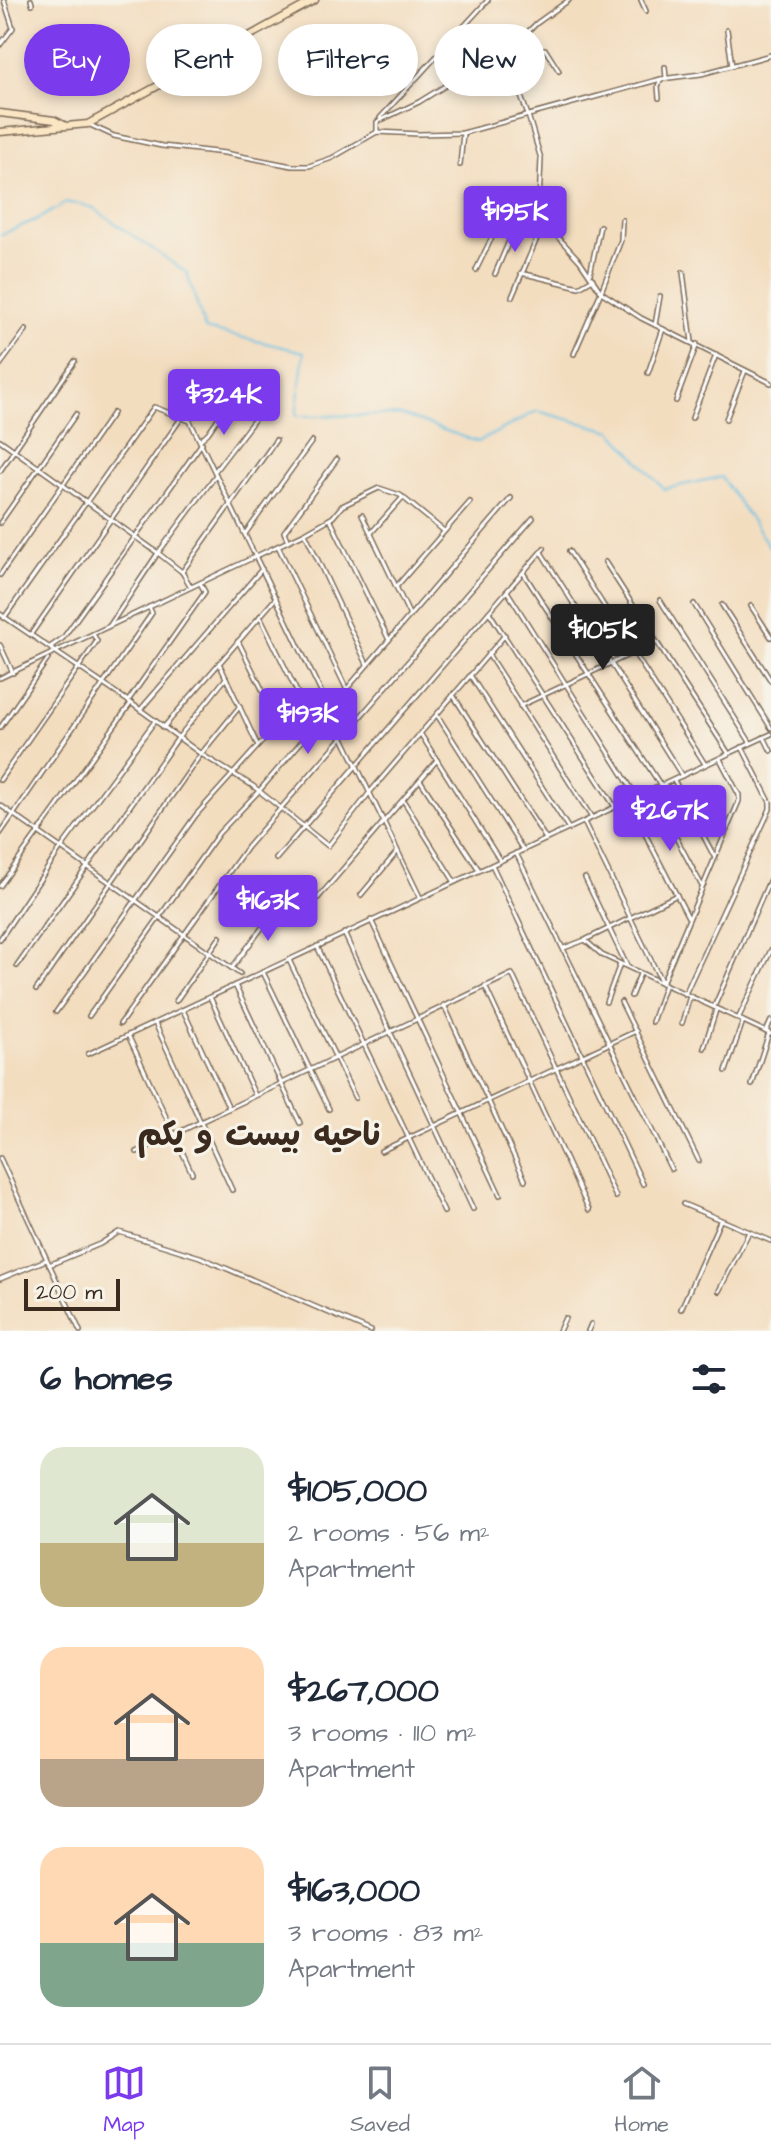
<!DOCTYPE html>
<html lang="en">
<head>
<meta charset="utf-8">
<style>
  :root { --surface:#fff; --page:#f2f2f3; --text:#1f2937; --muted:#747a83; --line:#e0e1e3; --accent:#7c3aed }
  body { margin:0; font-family:"Architects Daughter","Playpen Sans Arabic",sans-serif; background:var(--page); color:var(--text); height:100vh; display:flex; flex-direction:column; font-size:30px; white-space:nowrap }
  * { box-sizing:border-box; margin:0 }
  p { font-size:26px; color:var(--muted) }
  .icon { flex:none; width:44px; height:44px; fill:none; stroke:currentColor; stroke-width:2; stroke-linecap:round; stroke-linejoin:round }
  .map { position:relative; height:1331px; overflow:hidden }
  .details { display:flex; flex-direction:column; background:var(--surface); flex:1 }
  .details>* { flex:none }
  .hud { position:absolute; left:24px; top:24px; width:724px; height:72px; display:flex; gap:16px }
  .scale { position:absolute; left:24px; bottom:20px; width:96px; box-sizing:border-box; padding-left:8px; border:4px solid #3b2a1e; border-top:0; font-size:22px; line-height:28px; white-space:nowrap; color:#3b2a1e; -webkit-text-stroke:6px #f7f3e8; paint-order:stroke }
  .price { position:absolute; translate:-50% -68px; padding:0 18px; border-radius:8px; background:var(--accent); color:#fff; font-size:26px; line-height:52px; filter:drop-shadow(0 2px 4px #0008) }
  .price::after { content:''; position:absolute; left:50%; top:48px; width:24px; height:18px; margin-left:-12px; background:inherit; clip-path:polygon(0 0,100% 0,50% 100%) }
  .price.active { background:#222; color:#fff }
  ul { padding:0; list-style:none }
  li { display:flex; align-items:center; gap:24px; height:200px; padding:0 40px }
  li span { display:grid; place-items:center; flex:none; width:224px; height:160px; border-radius:24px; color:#555 }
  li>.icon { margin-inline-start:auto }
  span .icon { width:96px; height:96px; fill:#fffc; stroke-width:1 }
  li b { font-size:34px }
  h2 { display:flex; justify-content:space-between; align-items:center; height:96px; padding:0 40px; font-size:34px }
  .pill { padding:0 28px; border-radius:36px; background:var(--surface); box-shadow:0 4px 12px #0003; font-size:28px; line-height:72px }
  .pill.active { background:var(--accent); color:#fff }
  .tabs { display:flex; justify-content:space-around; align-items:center; height:112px; border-top:2px solid var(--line); background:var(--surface); font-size:22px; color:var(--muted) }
  .tabs a { display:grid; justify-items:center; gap:4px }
  .tabs .active { color:var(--accent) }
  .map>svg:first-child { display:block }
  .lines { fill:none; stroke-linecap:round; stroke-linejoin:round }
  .stream { stroke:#65bfe2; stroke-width:2 }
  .minor-casing { stroke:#7b6956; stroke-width:6 }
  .secondary-casing { stroke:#7b6956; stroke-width:9 }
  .minor { stroke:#fff; stroke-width:3 }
  .secondary { stroke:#fbe6c4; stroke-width:6 }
  .labels { text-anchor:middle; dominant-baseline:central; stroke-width:6; stroke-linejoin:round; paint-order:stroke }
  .district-label { font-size:32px; font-weight:bold; fill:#3b2a1e; stroke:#f7f3e8 }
</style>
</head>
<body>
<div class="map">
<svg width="771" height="1331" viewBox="0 0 771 1331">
  <rect width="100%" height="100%" fill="#f7f3e8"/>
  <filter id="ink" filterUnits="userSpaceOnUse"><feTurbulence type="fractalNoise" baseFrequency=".0125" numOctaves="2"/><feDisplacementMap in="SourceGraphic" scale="16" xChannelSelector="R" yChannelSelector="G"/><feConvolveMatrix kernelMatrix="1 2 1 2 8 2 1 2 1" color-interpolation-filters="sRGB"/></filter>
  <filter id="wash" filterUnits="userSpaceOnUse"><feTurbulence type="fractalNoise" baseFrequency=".006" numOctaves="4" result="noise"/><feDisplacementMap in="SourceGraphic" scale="32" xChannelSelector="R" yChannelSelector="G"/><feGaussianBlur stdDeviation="1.8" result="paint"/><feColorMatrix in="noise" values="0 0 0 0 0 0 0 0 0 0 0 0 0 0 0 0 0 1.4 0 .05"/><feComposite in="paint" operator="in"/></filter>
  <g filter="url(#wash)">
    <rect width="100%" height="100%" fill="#f3ddbf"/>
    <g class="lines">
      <!-- stream -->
      <path class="stream" d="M 0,235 L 40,218 L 66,203 L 80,204 L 93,208 L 187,273 L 205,329 L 304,352 L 296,416 L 401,415 L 478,442 L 537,411 L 612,431 L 664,489 L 721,477 L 771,549"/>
    </g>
  </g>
  <g filter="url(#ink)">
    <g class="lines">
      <defs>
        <g id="minor">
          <path d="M 31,0 L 32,4"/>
          <path d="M 641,0 L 646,11"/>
          <path d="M 727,30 L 732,66"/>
          <path d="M 452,41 L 504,44"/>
          <path d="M 0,45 L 13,28 L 4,0"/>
          <path d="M 509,48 L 523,54 L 545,49 L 559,71"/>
          <path d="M 505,54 L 528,115 L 541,159 L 539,203 L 544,222 L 580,261 L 601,292 L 641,318 L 771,383"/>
          <path d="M 665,67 L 666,78"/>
          <path d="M 659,98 L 658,86 L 661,79"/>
          <path d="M 380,118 L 488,0"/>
          <path d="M 88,124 L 114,136 L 162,146 L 225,153 L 292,166 L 309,166 L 332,158 L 377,132 L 419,134 L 463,133 L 661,79 L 701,74 L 771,55"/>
          <path d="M 377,132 L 377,122 L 419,102 L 498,53 L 506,53 L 537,23 L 569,0"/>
          <path d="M 460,165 L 463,133"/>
          <path d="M 478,214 L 538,236"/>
          <path d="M 476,270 L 499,223"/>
          <path d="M 683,272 L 692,342"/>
          <path d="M 521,273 L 579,287 L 593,279"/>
          <path d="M 495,274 L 515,227"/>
          <path d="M 590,274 L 600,226"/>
          <path d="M 601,292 L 621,240 L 622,220"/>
          <path d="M 512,297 L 544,222"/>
          <path d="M 655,325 L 660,296"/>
          <path d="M 574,354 L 601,292"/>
          <path d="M 0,365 L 26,330"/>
          <path d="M 648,373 L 663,329"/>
          <path d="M 676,401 L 697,344"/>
          <path d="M 692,418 L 716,355"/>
          <path d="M 726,419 L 745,371"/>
          <path d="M 0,440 L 158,553 L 182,572 L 191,587"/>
          <path d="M 200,440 L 208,433 L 231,400"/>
          <path d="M 0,471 L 75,361"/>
          <path d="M 215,471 L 254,420"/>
          <path d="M 362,515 L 410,616"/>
          <path d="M 330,519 L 389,640"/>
          <path d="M 0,523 L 76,414"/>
          <path d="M 305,533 L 367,664"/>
          <path d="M 371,533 L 403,497"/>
          <path d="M 245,534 L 312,441"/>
          <path d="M 288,541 L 284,532 L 337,459"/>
          <path d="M 278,546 L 347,690"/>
          <path d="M 569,551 L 705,764"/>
          <path d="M 541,552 L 682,776"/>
          <path d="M 605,562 L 729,754"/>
          <path d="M 182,572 L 276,440"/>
          <path d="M 524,574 L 661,786"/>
          <path d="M 0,575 L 113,413"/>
          <path d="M 396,587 L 470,502"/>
          <path d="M 507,591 L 637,797"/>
          <path d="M 660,600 L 750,742"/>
          <path d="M 694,604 L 771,728"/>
          <path d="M 722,605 L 771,681"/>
          <path d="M 751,606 L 771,637"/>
          <path d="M 489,612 L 615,807"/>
          <path d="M 0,614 L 131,703 L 201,754 L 253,786 L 328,846 L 370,792 L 505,635"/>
          <path d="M 4,618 L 154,407 L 190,421 L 420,897"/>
          <path d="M 110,625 L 158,553 L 216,475"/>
          <path d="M 31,634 L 182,417"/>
          <path d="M 238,641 L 279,723"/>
          <path d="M 0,645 L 13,673"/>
          <path d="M 50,647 L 63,638 L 202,443"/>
          <path d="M 488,654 L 592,818"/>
          <path d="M 219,663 L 258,746"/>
          <path d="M 470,675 L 569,829"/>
          <path d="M 0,678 L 305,533 L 333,517 L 342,506 L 379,488 L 400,495 L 444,531"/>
          <path d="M 453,695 L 546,839"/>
          <path d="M 128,701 L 205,592 L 200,583"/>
          <path d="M 520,706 L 656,642"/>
          <path d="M 140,710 L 262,569"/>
          <path d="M 437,715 L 523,850"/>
          <path d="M 0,728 L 48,659"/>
          <path d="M 163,728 L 276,598"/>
          <path d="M 420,733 L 499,859"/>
          <path d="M 764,737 L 771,751"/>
          <path d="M 0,780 L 97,641 L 93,634"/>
          <path d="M 420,780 L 479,870"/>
          <path d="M 674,780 L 715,858"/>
          <path d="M 651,791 L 702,886"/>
          <path d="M 403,800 L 454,881"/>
          <path d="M 628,801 L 688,917"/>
          <path d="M 0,805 L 240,974"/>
          <path d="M 584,822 L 662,983"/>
          <path d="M 0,834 L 152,613 L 149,607"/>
          <path d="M 516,853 L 671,1169"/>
          <path d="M 276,859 L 544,548"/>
          <path d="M 492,865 L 643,1184"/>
          <path d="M 585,878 L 627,966"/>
          <path d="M 0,886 L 131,703"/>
          <path d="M 361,895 L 397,852"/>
          <path d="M 318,898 L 437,760"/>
          <path d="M 371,920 L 500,1195"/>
          <path d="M 344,933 L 473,1209"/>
          <path d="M 0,939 L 61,848 L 155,721"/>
          <path d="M 587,939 L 677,895"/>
          <path d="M 317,946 L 444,1212"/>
          <path d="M 564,948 L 585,940 L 602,955 L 771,1034"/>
          <path d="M 289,960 L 355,1098"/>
          <path d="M 17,966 L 178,738 L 226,678"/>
          <path d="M 232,968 L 282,901"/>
          <path d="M 263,972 L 329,1109"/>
          <path d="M 662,983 L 739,801 L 739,795 L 720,759"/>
          <path d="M 235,985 L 300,1123"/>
          <path d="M 485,986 L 589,1210"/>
          <path d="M 36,990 L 201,754 L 240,706"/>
          <path d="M 685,994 L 770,809 L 770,802 L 742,747"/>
          <path d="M 631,996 L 640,974"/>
          <path d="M 210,997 L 255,1095"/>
          <path d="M 176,1001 L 220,937"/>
          <path d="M 606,1002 L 620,964"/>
          <path d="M 621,1002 L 699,1161"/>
          <path d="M 444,1005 L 525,1180"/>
          <path d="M 714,1007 L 771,877"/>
          <path d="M 183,1010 L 229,1108"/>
          <path d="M 56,1012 L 196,815 L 295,705 L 301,700 L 260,616"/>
          <path d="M 89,1016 L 219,833 L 259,791 L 511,498"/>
          <path d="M 738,1019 L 771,950"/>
          <path d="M 652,1022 L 665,984"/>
          <path d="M 155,1023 L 232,1190"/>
          <path d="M 682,1023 L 690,996"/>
          <path d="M 120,1024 L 247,847 L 533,518"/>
          <path d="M 766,1032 L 771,1021"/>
          <path d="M 128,1035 L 192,1173"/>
          <path d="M 704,1048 L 716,1010"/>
          <path d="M 88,1054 L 771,734"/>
          <path d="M 726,1071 L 743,1021"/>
          <path d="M 752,1085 L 769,1033"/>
          <path d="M 381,1151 L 636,1031"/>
          <path d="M 137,1152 L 512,974 L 616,1197"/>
          <path d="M 0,1158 L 80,1331"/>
          <path d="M 683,1204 L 771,1241"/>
          <path d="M 49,1265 L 100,1244 L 119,1232 L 200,1257 L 371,1331"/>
          <path d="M 0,1279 L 46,1260"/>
          <path d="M 719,1291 L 748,1234"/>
          <path d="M 681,1309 L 720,1221"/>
          <path d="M 559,1331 L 565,1318"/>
          <path d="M 588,1331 L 591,1324"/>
        </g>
        <g id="secondary">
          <path d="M 0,113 L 54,120 L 64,125"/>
          <path d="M 0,132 L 88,124 L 315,0"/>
        </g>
      </defs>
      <!-- minor casing -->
      <use href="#minor" class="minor-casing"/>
      <!-- secondary casing -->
      <use href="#secondary" class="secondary-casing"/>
      <!-- minor -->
      <use href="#minor" class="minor"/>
      <!-- secondary -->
      <use href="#secondary" class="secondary"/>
    </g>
  </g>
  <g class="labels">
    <!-- district labels -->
    <g class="district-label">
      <text x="259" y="1135">ناحیه بیست و یکم</text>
    </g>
  </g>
</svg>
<div class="scale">200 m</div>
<b class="price" style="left:515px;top:254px">$195K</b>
<b class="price" style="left:224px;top:437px">$324K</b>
<b class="price active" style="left:603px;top:672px">$105K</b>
<b class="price" style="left:308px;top:756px">$193K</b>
<b class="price" style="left:670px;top:853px">$267K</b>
<b class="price" style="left:268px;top:943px">$163K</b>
<div class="hud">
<a class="pill active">Buy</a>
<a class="pill">Rent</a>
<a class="pill">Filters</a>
<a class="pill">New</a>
</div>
</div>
<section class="details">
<h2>6 homes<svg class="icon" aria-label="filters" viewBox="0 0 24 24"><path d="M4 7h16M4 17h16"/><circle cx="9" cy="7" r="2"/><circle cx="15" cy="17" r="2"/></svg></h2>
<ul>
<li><span style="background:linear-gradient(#dfe7d0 60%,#c2b280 0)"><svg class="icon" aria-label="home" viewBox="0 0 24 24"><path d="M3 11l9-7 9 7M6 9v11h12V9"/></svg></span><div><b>$105,000</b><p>2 rooms · 56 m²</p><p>Apartment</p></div></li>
<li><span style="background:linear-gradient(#ffd9b3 70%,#b9a48a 0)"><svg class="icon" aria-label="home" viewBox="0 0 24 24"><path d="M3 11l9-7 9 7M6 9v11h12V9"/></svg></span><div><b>$267,000</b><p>3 rooms · 110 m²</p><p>Apartment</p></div></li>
<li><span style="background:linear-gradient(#ffd9b3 60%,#7fa58c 0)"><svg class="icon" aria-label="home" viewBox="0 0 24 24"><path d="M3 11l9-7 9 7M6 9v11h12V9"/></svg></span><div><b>$163,000</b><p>3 rooms · 83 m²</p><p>Apartment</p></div></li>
</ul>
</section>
<nav class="tabs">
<a class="active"><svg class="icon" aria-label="map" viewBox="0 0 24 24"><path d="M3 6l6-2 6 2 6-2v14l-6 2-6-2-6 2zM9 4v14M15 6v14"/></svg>Map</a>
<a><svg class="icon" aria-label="saved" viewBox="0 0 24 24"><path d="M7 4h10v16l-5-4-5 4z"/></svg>Saved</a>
<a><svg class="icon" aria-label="home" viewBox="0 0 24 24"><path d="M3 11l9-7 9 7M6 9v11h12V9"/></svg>Home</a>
</nav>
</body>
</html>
